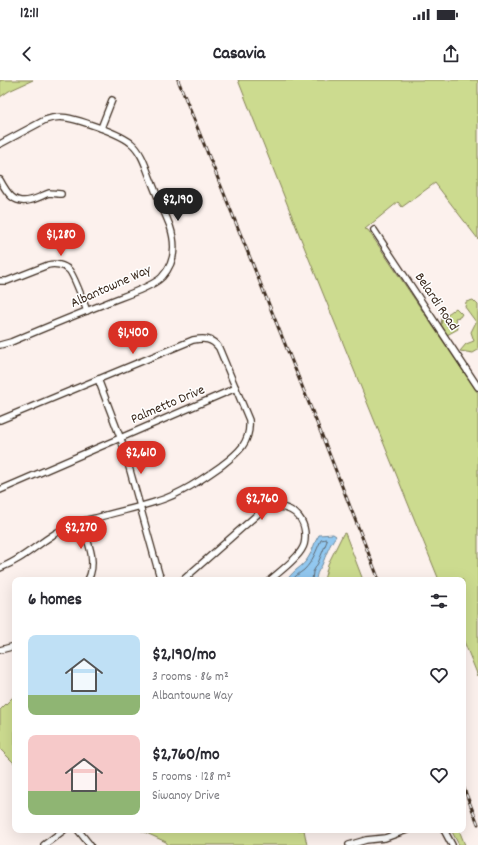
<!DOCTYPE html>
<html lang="en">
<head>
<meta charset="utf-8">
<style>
  :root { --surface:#fff; --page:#f2f2f3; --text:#2b2b33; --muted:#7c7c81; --accent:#d93025 }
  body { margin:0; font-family:Dekko,sans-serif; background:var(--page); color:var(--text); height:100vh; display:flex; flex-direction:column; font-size:15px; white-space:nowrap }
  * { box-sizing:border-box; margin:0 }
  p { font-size:13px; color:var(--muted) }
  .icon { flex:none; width:22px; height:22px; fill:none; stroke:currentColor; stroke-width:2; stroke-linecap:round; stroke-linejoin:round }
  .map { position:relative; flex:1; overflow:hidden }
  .panel { position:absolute; left:12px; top:497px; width:454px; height:256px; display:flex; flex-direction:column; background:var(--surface); border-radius:8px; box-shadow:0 4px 16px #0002 }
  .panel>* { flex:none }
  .price { position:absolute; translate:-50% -34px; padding:0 9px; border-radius:14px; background:var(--accent); color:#fff; font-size:13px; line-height:26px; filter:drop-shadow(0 1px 2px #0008) }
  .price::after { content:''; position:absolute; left:50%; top:24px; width:12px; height:9px; margin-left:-6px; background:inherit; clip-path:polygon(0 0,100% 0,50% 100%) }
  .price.current { background:#222; color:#fff }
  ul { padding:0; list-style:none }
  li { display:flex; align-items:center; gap:12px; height:100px; padding:0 16px }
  li span { display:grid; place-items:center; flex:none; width:112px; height:80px; border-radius:8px; color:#555 }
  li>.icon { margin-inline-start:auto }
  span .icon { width:48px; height:48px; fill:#fffc; stroke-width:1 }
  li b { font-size:17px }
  h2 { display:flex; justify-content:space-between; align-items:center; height:48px; padding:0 16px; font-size:17px }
  .status { display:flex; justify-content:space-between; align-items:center; height:28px; padding:0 20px; background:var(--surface); direction:ltr }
  .status svg { height:11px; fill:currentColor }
  header { display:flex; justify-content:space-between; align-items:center; height:52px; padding:0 16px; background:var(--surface); font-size:18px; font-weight:800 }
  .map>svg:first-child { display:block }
  .green { fill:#ccdb8f; stroke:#848256 }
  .water { fill:#92c8f0; stroke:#6f899c }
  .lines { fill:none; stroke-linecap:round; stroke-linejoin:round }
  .shore { stroke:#5e6972; stroke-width:1 }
  .minor-casing { stroke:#3b2a1e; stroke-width:8 }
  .minor { stroke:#fff; stroke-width:5.5 }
  .rail-casing { stroke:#3b2a1e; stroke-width:3 }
  .rail { stroke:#fff; stroke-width:1.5; stroke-dasharray:4.5; stroke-linecap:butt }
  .labels { text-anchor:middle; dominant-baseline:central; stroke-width:3; stroke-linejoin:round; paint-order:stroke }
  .street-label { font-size:14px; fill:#3b2a1e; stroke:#fff }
</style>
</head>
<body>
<div class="status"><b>12:11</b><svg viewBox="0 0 49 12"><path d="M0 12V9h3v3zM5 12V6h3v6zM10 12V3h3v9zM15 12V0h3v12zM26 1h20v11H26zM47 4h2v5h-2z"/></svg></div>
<header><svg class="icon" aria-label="back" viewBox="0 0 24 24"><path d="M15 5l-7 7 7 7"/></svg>Casavia<svg class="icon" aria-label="share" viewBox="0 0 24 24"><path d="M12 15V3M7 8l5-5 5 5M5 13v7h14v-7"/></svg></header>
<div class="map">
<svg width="478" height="765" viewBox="0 0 478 765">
  <rect width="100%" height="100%" fill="#fcf1ed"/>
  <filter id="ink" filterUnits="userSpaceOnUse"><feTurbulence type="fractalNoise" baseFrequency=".025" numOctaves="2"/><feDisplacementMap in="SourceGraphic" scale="8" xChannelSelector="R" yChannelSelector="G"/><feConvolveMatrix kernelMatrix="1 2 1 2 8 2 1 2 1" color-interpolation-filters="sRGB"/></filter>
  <g filter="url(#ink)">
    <!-- green -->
    <g class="green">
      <path d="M 0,0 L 33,0 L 9,11 L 0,17 Z"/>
      <path d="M 238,0 L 478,0 L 478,159 L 435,103 L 402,127 L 398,122 L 365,149 L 368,150 L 478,313 L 478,596 L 463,559 L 463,500 L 439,500 L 303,164 Z"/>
      <path d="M 473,220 L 478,225 L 478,270 L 473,273 L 460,271 L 466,264 L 474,261 L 471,252 L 476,242 L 465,227 L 466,222 Z"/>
      <path d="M 456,228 L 462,234 L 460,237 L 455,238 L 458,249 L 447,255 L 441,245 L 442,238 Z"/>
      <path d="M 345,453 L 363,500 L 324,500 L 328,484 L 343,454 Z"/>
      <path d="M 15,615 L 15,684 L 0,669 L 0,630 Z"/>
      <path d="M 140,750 L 304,750 L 307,765 L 168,765 L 166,762 Z"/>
      <path d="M 451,750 L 459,750 L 465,765 L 459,765 Z"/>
    </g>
    <!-- water -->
    <path class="water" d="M 333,454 L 336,456 C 329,465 326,475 322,485 C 318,492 317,492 316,500 L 288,500 L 288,499 C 293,490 303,487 308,478 C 313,471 314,462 319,455 Z"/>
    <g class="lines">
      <!-- shore -->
      <path class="shore" d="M 292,500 C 295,496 300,493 304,490 C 313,481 316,471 321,460 L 326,459 L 327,461 L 318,483 L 313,492 L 312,500"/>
      <defs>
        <g id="minor">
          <path d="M 101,48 L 112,20"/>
          <path d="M 0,64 L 45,40 C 61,34 74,39 89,44 C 101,48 122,56 131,63 C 142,72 146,88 151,100 C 157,116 164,131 170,146 C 176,164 176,182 162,197 C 151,208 120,217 104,224 C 73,236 42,249 11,262 L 0,265"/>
          <path d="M 0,100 C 7,113 14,125 31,120 C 37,119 43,115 49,113 C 53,113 57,114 61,114"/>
          <path d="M 374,150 L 478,307"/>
          <path d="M 0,201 L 7,201 L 48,185 C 55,183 64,185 69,190 C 75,197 83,221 87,231"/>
          <path d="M 98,299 L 122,362 L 159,494 L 162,500"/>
          <path d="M 0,340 L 193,260 C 204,258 212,258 219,268 L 249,340 C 251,363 238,373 221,386 C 201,400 181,414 158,421 C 137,428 116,432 96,438 C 86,440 76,443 67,447 C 43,458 25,479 0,488"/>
          <path d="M 0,410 L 236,308"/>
          <path d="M 81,442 C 87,460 98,481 88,500"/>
          <path d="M 183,500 L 259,433 C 280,419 306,431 305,457 C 305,461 304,466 302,469 C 297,479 279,492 270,500"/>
          <path d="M 0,570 L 15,566"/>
          <path d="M 78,750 L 90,765"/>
          <path d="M 444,750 L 452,765"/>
          <path d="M 44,765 L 64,750"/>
          <path d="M 349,765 L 366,760 L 385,758 L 407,750"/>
        </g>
      </defs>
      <!-- minor casing -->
      <use href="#minor" class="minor-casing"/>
      <!-- minor -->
      <use href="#minor" class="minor"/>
      <defs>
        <g id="rail">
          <path d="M 178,0 L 319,348 L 379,500"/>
          <path d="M 463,706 L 478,744"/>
        </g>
      </defs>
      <!-- rail casing -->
      <use href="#rail" class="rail-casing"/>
      <!-- rail -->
      <use href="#rail" class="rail"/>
    </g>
  </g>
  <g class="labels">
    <!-- street labels -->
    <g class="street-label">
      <text transform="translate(111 207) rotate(-24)">Albantowne Way</text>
      <text transform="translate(436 222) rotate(56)">Belardi Road</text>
      <text transform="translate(168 325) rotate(-23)">Palmetto Drive</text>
    </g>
  </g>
</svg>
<b class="price current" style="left:178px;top:142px">$2,190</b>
<b class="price" style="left:61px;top:177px">$1,280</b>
<b class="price" style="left:133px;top:275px">$1,400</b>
<b class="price" style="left:141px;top:395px">$2,610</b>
<b class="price" style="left:262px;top:441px">$2,760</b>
<b class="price" style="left:81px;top:470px">$2,270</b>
<section class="panel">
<h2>6 homes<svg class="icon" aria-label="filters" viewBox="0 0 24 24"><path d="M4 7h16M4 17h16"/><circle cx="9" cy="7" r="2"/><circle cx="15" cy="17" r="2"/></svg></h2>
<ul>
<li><span style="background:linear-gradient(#bfe0f5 75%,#8fb573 0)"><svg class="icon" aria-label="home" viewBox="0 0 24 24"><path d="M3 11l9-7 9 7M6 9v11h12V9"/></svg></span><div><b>$2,190/mo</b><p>3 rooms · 86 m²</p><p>Albantowne Way</p></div><svg class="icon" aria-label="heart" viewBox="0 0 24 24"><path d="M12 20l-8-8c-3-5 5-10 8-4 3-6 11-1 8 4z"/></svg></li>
<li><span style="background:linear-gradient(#f6c9c9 70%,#8fb573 0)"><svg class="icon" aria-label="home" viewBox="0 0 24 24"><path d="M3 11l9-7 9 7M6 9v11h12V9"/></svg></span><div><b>$2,760/mo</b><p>5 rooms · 128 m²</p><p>Siwanoy Drive</p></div><svg class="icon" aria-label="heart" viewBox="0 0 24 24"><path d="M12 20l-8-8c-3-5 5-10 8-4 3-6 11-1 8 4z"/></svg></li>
</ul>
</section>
</div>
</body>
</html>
